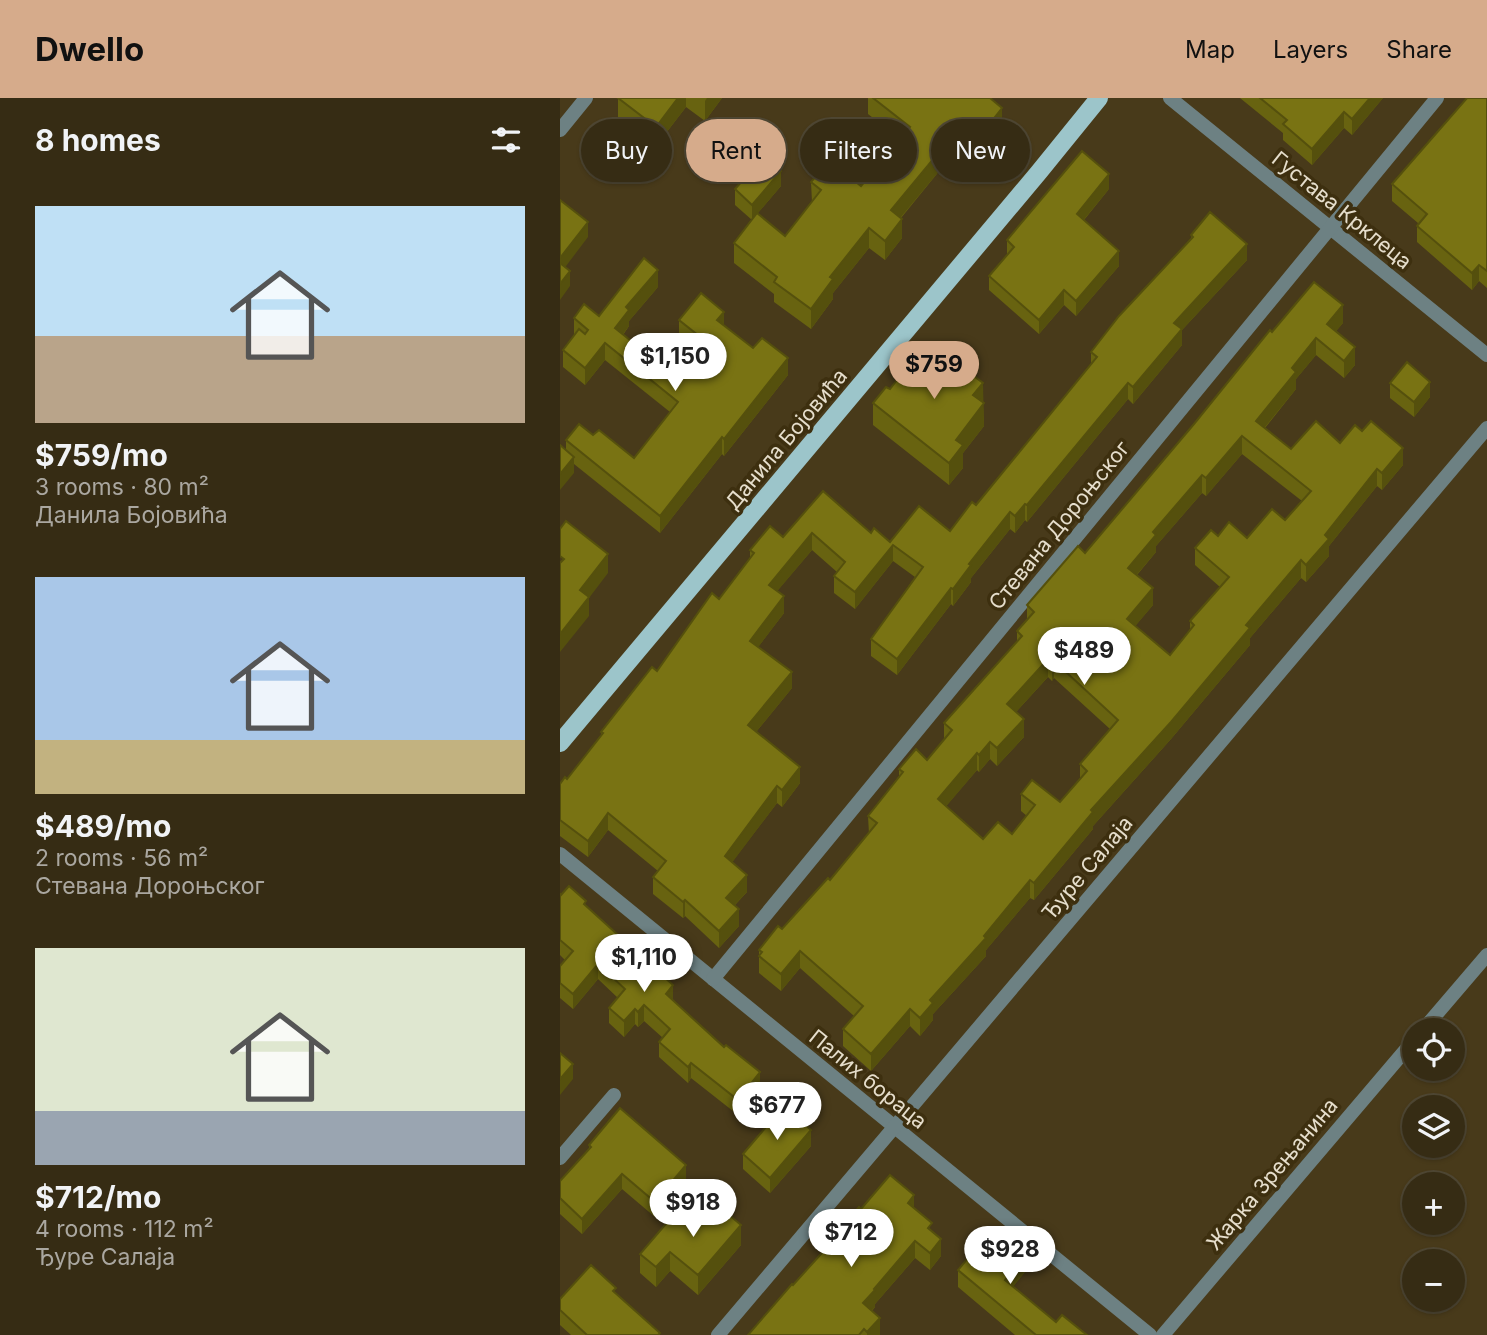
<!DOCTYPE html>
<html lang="en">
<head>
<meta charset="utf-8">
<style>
  :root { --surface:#362c14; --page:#3d341d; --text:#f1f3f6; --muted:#aaa7a0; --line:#504834; --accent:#d6ab8b }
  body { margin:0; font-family:Inter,sans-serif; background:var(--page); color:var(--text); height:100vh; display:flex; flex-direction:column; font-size:26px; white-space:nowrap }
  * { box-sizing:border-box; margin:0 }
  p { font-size:23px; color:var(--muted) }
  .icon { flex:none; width:38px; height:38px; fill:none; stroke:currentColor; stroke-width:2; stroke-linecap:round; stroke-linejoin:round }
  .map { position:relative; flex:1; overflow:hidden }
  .drawer { display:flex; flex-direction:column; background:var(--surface); width:560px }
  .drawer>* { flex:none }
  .banner { position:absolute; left:21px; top:21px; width:665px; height:63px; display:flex; gap:14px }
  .fabs { position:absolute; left:842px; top:920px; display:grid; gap:14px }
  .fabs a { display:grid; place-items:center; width:63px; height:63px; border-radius:50%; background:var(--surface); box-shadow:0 2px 5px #0004,0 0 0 2px var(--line); font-size:35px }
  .price { position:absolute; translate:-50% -60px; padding:0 16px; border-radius:24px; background:#fff; color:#222; font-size:23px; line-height:46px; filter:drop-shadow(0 2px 4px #0008) }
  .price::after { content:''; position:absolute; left:50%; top:42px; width:21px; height:16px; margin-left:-10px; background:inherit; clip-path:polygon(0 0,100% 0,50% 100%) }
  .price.selected { background:var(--accent); color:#111 }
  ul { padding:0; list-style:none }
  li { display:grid; align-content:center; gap:14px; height:371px; padding:0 35px }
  li span { display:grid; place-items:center; height:217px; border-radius:0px; color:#555 }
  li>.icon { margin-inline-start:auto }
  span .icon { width:126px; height:126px; fill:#fffc; stroke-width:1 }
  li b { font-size:30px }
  h2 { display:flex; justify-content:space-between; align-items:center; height:84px; padding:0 35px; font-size:30px }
  .tag { padding:0 24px; border-radius:32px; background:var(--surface); box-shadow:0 2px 5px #0004,0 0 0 2px var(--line); font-size:24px; line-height:63px }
  .tag.selected { background:var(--accent); color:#111 }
  header { display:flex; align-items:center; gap:42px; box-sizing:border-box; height:98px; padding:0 35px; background:var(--accent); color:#111 }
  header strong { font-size:33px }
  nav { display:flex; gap:38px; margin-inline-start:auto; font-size:24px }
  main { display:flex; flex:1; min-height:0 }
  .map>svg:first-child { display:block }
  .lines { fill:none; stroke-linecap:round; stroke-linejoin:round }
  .minor { stroke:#6d8183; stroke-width:14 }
  .primary { stroke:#9cc5ca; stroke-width:18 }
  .wall { fill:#686310; fill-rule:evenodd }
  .shaded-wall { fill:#55500d }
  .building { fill:#797313; stroke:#55500d; stroke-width:2; fill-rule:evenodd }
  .labels { text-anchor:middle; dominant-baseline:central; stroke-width:7; stroke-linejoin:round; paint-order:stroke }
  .street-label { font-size:21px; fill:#e6decc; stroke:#3d2f0f }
</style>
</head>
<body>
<header>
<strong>Dwello</strong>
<nav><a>Map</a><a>Layers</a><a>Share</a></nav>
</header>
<main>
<section class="drawer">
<h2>8 homes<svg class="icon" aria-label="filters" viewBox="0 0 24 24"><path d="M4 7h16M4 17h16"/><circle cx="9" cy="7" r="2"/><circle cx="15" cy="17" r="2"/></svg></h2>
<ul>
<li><span style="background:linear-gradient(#bfe0f5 60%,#b9a48a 0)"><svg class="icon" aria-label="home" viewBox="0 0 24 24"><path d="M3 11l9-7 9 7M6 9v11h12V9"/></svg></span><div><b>$759/mo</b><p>3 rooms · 80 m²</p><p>Данила Бојовића</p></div></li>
<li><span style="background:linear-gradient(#a9c7e8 75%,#c2b280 0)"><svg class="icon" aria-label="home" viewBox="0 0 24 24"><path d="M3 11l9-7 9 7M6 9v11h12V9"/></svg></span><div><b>$489/mo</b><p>2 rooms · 56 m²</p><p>Стевана Дороњског</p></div></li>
<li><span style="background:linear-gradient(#dfe7d0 75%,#9aa5b1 0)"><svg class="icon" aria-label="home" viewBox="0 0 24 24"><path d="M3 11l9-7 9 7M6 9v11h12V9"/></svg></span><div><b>$712/mo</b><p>4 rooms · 112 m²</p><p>Ђуре Салаја</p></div></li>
</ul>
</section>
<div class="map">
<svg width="927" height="1237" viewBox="0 0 927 1237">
  <rect width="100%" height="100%" fill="#483a1a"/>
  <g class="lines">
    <!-- minor -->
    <g class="minor">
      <path d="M 610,0 L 927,257"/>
      <path d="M 0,32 L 26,0"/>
      <path d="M 0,756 L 590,1237"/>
      <path d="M 153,881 L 877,0"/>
      <path d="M 862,933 L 927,857"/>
      <path d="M 0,1060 L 54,997"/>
      <path d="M 158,1237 L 927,330"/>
      <path d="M 603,1237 L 854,942"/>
    </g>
    <!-- primary -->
    <path class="primary" d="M 0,645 L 479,74 L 539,0"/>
  </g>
  <!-- wall -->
  <g class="wall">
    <path d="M 58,0 L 162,0 L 145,23 L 126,9 L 96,48 L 58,20 Z"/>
    <path d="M 308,0 L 430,0 L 442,30 L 424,52 L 422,51 L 395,85 L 380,72 L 341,120 L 342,140 L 325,162 L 309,150 L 273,195 L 273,201 L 251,231 L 214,204 L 214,196 L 174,165 L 174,145 L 192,122 L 175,107 L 175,91 L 221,88 L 197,116 L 225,138 L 252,104 L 251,84 L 301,88 L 340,41 L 308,16 Z"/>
    <path d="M 680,0 L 823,0 L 792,37 L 784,30 L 752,67 L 723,42 L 723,35 Z"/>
    <path d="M 927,0 L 927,190 L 919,183 L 912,192 L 857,144 L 857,128 L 858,125 L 832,103 L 832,86 Z"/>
    <path d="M 549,91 L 524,122 L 559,168 L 516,218 L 504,207 L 479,236 L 429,192 L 429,178 L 447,157 L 447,142 Z"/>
    <path d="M 631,137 L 687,162 L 622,232 L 622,247 L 573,306 L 568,301 L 467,424 L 465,422 L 455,435 L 450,431 L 411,480 L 411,484 L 393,508 L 391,506 L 337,577 L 311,558 L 311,541 L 355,479 L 333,463 L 295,511 L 274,495 L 274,478 L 277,474 L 252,452 L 217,493 L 224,515 L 198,549 L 232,590 L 196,634 L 240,685 L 222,709 L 217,705 L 172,764 L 187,794 L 175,807 L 179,828 L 159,850 L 125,818 L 123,820 L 93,796 L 93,779 L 98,773 L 48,732 L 28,759 L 0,738 L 0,686 L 7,681 L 41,638 L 41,634 L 97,573 L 159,501 L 190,461 L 190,452 L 223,439 L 263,393 L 311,435 L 330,444 L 390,433 L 416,407 L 531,266 L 531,254 L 631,141 Z"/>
    <path d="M 98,189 L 69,223 L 69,228 L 63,237 L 110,274 L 130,248 L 119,239 L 119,222 L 164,227 L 228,277 L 164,358 L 162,356 L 100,435 L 14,366 L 14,375 L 6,353 L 6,342 L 33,337 L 74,360 L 110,314 L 45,262 L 25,287 L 3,269 L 3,252 L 14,237 L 14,220 L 39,218 Z"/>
    <path d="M 783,225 L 776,233 L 795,267 L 784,280 L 756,257 L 736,281 L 736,291 L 705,330 L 731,351 L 780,345 L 843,367 L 822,392 L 817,388 L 769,448 L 769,458 L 746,484 L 741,480 L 690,540 L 690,547 L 611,641 L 533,728 L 533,731 L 474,802 L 470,800 L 426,852 L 426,858 L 373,916 L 373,922 L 360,938 L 350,928 L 311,973 L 283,948 L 283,931 L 294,918 L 240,870 L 221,893 L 199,875 L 199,852 L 222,831 L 270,782 L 309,736 L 308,718 L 339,678 L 339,671 L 367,662 L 384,641 L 384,625 L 457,543 L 457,533 L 467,521 L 467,507 L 525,455 L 712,234 ZM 682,356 L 742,403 L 725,422 L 687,440 L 658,438 L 635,450 L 635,467 L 660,489 L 630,523 L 630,532 L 610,557 L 575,528 L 593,507 L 577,477 L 596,454 L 596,448 L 642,395 L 646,398 ZM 488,579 L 492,583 L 494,580 L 550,631 L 520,666 L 520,682 L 500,704 L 461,696 L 461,713 L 467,718 L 452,736 L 423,741 L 386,708 L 417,672 L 419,674 L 430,661 L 437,668 L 464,639 L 456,614 Z"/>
    <path d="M 399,266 L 423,304 L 424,328 L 403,355 L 403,370 L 389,387 L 313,327 L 313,305 L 330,291 L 346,282 Z"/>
    <path d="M 830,285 L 870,299 L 854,319 L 830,300 Z"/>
    <path d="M 0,796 L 26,808 L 113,903 L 200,989 L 178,1017 L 131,980 L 128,985 L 99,959 L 99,944 L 103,940 L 84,923 L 78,929 L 75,926 L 64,939 L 49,925 L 49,910 L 58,900 L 38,881 L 13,911 L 0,900 L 0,868 L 5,862 L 0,857 Z"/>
    <path d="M 29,1047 L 126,1083 L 95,1119 L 62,1091 L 22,1136 L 0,1116 L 0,1083 L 29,1051 Z"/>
    <path d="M 251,1048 L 210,1095 L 183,1071 L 183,1056 Z"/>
    <path d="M 354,1110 L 372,1133 L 381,1158 L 370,1172 L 355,1160 L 315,1206 L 315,1209 L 312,1213 L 320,1237 L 188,1237 L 279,1135 L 279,1132 L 301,1111 Z"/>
    <path d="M 134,1127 L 181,1147 L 138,1197 L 110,1173 L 96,1189 L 80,1175 L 80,1156 Z"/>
    <path d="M 398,1172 L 465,1174 L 453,1188 L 496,1224 L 527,1237 L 455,1237 L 398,1189 Z"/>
    <path d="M 56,1196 L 100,1237 L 11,1237 L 0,1227 L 0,1201 Z"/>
  </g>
  <!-- shaded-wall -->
  <g class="shaded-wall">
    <path d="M 118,0 L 126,0 L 126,9 L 96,48 L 96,29 Z"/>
    <path d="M 147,0 L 162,0 L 145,23 L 145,3 Z"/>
    <path d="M 810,0 L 823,0 L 792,37 L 792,21 Z"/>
    <path d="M 442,10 L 442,30 L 424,52 L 424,33 Z"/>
    <path d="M 784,14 L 784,30 L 752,67 L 752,51 Z"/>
    <path d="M 422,31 L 422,51 L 395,85 L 395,65 Z"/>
    <path d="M 380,53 L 380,72 L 331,131 L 331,112 Z"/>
    <path d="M 221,73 L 221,88 L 192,122 L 192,107 Z"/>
    <path d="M 549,76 L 549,91 L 517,130 L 517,116 Z"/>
    <path d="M 342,121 L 342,140 L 325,162 L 325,143 Z"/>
    <path d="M 28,124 L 28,139 L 0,176 L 0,160 Z"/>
    <path d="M 309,130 L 309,150 L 273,195 L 273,201 L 251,231 L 251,211 L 270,179 Z"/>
    <path d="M 687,146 L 687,162 L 622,232 L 622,247 L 573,306 L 573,289 L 614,225 Z"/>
    <path d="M 559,153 L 559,168 L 516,218 L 516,203 Z"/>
    <path d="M 919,167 L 919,183 L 912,192 L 912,175 Z"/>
    <path d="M 98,172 L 98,189 L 69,223 L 69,228 L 55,247 L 55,230 L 66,209 Z"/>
    <path d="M 10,173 L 10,188 L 0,202 L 0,186 Z"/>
    <path d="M 504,192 L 504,207 L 479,236 L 479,222 Z"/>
    <path d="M 783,207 L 783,225 L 767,244 L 767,226 Z"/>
    <path d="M 164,214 L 164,231 L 157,222 Z"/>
    <path d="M 756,240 L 756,257 L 736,281 L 736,291 L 696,340 L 696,323 L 732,270 Z"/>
    <path d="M 45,245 L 45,262 L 25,287 L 25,270 Z"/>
    <path d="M 795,249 L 795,267 L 784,280 L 784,263 Z"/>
    <path d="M 228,260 L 228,277 L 164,358 L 164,341 Z"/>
    <path d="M 870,284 L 870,299 L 854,319 L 854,304 Z"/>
    <path d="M 423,285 L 424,328 L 403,355 L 403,370 L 389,387 L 389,365 L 396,342 L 413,297 Z"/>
    <path d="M 568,285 L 568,301 L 467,424 L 467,407 Z"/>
    <path d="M 682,338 L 682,356 L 646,398 L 646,380 Z"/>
    <path d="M 162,339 L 162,356 L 100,435 L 100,418 Z"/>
    <path d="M 843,350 L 843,367 L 822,392 L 822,375 Z"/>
    <path d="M 14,359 L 14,375 L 0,392 L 0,376 Z"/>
    <path d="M 817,371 L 817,388 L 769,448 L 769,458 L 746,484 L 746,467 L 765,437 Z"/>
    <path d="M 642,377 L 642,395 L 596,448 L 596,454 L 568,487 L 568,470 L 593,434 Z"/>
    <path d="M 465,406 L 465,422 L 455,435 L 455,418 Z"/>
    <path d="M 450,414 L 450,431 L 411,480 L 411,484 L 393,508 L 393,491 L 409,466 Z"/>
    <path d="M 252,435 L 252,452 L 209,503 L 209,487 Z"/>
    <path d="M 333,447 L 333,463 L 295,511 L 295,494 Z"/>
    <path d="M 48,456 L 48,475 L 29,500 L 29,518 L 0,554 L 0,536 L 20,492 Z"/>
    <path d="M 741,462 L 741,480 L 690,540 L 690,547 L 611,641 L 533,728 L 533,731 L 474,802 L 474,785 L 531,712 Z"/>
    <path d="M 391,490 L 391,506 L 337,577 L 337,561 Z"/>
    <path d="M 593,490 L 593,507 L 567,538 L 567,521 Z"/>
    <path d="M 224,498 L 224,515 L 190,560 L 190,543 Z"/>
    <path d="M 488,561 L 488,579 L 447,624 L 447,606 Z"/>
    <path d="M 494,563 L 494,580 L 492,583 L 492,565 Z"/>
    <path d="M 232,574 L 232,590 L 188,644 L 188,627 Z"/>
    <path d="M 464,621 L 464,639 L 437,668 L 437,650 Z"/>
    <path d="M 430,644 L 430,661 L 419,674 L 419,657 Z"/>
    <path d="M 417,655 L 417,672 L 378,718 L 378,701 Z"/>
    <path d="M 240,669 L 240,685 L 222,709 L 222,692 Z"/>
    <path d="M 217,688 L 217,705 L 165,774 L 165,758 Z"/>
    <path d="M 48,715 L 48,732 L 28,759 L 28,743 Z"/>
    <path d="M 187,777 L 187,794 L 166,816 L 166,800 Z"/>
    <path d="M 470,782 L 470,800 L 426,852 L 426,858 L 373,916 L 373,922 L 360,938 L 360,920 L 370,902 Z"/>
    <path d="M 125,802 L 125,818 L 123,820 L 123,804 Z"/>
    <path d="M 179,811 L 179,828 L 159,850 L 159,833 Z"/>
    <path d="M 240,853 L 240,870 L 221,893 L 221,876 Z"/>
    <path d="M 38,866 L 38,881 L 13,911 L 13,896 Z"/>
    <path d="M 113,887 L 113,903 L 106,896 Z"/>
    <path d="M 84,907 L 84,923 L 78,929 L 78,914 Z"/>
    <path d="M 75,911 L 75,926 L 64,939 L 64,923 Z"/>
    <path d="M 350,911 L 350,928 L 311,973 L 311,956 Z"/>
    <path d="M 131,965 L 131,980 L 128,985 L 128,969 Z"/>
    <path d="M 13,966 L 13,981 L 0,997 L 0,981 Z"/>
    <path d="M 200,974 L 200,989 L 178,1017 L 178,1002 Z"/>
    <path d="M 251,1032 L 251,1048 L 210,1095 L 210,1080 Z"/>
    <path d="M 126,1067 L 126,1083 L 95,1119 L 95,1104 Z"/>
    <path d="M 62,1076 L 62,1091 L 22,1136 L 22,1121 Z"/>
    <path d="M 354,1097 L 354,1114 L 348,1105 Z"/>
    <path d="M 181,1127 L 181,1147 L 138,1197 L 138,1177 Z"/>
    <path d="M 381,1141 L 381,1158 L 370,1172 L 370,1155 Z"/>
    <path d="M 355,1143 L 355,1160 L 315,1206 L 315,1209 L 303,1222 L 303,1205 L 314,1191 Z"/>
    <path d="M 110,1154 L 110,1173 L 96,1189 L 96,1169 Z"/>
    <path d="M 465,1157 L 465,1174 L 445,1199 L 445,1182 Z"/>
    <path d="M 320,1220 L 320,1237 L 307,1237 L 307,1234 Z"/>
  </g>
  <!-- building -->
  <g class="building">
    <path d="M 58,0 L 118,0 L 96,29 Z"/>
    <path d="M 313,0 L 430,0 L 442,10 L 424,33 L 422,31 L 395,65 L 380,53 L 331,112 L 342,121 L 325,143 L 309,130 L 270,179 L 273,181 L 251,211 L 214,184 L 217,179 L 174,145 L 197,115 L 225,138 L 261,92 L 251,84 L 269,62 L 301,88 L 350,29 Z"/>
    <path d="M 700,0 L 810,0 L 792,21 L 784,14 L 752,51 L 723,26 L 727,22 Z"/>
    <path d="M 907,0 L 927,0 L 927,173 L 919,167 L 912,175 L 857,128 L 867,116 L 832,86 Z"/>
    <path d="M 522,53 L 549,76 L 517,116 L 559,153 L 516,203 L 504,192 L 479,222 L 429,178 L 454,149 L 447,142 Z"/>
    <path d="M 204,58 L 221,73 L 192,107 L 175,91 Z"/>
    <path d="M 0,102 L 28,124 L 0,160 Z"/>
    <path d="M 650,114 L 687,146 L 614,225 L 622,231 L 573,289 L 568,285 L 467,407 L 465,406 L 455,418 L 450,414 L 409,466 L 411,467 L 393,491 L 391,490 L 337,561 L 311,541 L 363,469 L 333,447 L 295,494 L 274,478 L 285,464 L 252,435 L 209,487 L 224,498 L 190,543 L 232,574 L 188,627 L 240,669 L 222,692 L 217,688 L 165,758 L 187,777 L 166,800 L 179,811 L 159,833 L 125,802 L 123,804 L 93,779 L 106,763 L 48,715 L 28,743 L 0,722 L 0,686 L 5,679 L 7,681 L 43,635 L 41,634 L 92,569 L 97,573 L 152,495 L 159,501 L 194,455 L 190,452 L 210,428 L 223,439 L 263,393 L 311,435 L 314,430 L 330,444 L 359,408 L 390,433 L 412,404 L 416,407 L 537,259 L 531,254 L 559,218 L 633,139 L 631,137 Z"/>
    <path d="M 84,160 L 98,172 L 66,209 L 69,212 L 55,230 L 110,274 L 139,238 L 119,222 L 141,195 L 164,214 L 157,222 L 193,250 L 202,240 L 228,260 L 164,341 L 162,339 L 100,418 L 6,342 L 19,326 L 33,337 L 39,332 L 74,360 L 118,304 L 45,245 L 25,270 L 3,252 L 19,231 L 25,236 L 28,232 L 14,220 L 24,206 L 39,218 Z"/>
    <path d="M 0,165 L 10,173 L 0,186 Z"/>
    <path d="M 754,184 L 783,207 L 767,226 L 795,249 L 784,263 L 756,240 L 732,270 L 736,274 L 696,323 L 731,351 L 756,323 L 780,345 L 795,327 L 802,333 L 811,323 L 843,350 L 822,375 L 817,371 L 765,437 L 769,441 L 746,467 L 741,462 L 686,527 L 690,530 L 611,624 L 531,712 L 533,714 L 474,785 L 470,782 L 424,838 L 426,840 L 370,902 L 373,905 L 360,920 L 350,911 L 311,956 L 283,931 L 303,908 L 240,853 L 221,876 L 199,858 L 202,854 L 199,852 L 218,828 L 222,831 L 268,780 L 270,782 L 317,725 L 308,718 L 343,674 L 339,671 L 356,651 L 367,662 L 392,632 L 384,625 L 462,538 L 457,533 L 474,514 L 467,507 L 518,448 L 525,455 L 634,326 L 710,232 L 712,234 ZM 682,338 L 751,393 L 725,422 L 712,411 L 687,440 L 669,424 L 658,438 L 651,432 L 635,450 L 669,479 L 630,523 L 634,527 L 610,557 L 567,521 L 593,490 L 568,470 L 596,437 L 593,434 L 642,377 L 646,380 ZM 488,561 L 492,565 L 494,563 L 558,622 L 520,666 L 527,673 L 500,704 L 472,682 L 461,696 L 475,707 L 452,736 L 438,724 L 423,741 L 378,701 L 417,655 L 419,657 L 430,644 L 437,650 L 464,621 L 447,606 Z"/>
    <path d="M 381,244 L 399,258 L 394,263 L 423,285 L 413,297 L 424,305 L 396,342 L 403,347 L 389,365 L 313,305 L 326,289 L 330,291 L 340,278 L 346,282 L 373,245 L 378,249 Z"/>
    <path d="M 847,264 L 870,284 L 854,304 L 830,285 Z"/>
    <path d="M 0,347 L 14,359 L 0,376 Z"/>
    <path d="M 6,423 L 48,456 L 20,492 L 29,499 L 0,536 L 0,465 L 4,461 L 0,458 L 0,431 Z"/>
    <path d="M 9,788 L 26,803 L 24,806 L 113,887 L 106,896 L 164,949 L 166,947 L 200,974 L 178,1002 L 131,965 L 128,969 L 99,944 L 110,931 L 84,907 L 78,914 L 75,911 L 64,923 L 49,910 L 65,891 L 38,866 L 13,896 L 0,885 L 0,868 L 13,853 L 0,842 L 0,796 L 1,797 Z"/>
    <path d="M 0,955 L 13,966 L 0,981 Z"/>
    <path d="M 224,1008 L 251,1032 L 210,1080 L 183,1056 Z"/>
    <path d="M 60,1010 L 126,1067 L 95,1104 L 62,1076 L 22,1121 L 0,1100 L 0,1083 L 31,1049 L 29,1047 Z"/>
    <path d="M 330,1077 L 354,1097 L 348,1105 L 372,1125 L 368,1130 L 381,1141 L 370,1155 L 355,1143 L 314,1191 L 315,1192 L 303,1205 L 320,1220 L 307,1234 L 304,1231 L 299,1237 L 188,1237 L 232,1186 L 233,1187 L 281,1134 L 279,1132 L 299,1109 L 301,1111 Z"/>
    <path d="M 154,1104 L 181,1127 L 138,1177 L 110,1154 L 96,1169 L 80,1156 L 117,1113 L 134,1127 Z"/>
    <path d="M 433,1130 L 465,1157 L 445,1182 L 496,1224 L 502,1217 L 527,1237 L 476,1237 L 398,1172 Z"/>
    <path d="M 31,1167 L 56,1190 L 53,1193 L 100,1235 L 98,1237 L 27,1237 L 0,1212 L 0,1201 Z"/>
  </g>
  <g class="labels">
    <!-- street labels -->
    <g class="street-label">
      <text transform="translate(782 112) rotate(39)">Густава Крклеца</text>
      <text transform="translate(226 341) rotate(-50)">Данила Бојовића</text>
      <text transform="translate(499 427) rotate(-51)">Стевана Дороњског</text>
      <text transform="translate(527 770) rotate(-50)">Ђуре Салаја</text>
      <text transform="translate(308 981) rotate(39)">Палих бораца</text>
      <text transform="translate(712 1076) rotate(-50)">Жарка Зрењанина</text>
    </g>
  </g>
</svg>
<div class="fabs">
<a><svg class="icon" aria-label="locate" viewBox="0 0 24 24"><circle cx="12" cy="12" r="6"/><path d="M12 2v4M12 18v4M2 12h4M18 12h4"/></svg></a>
<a><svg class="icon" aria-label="layers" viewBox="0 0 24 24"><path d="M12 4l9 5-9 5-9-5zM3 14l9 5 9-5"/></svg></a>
<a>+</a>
<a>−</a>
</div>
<b class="price" style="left:115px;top:295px">$1,150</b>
<b class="price selected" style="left:374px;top:303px">$759</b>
<b class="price" style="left:524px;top:589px">$489</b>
<b class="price" style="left:84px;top:896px">$1,110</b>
<b class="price" style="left:217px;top:1044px">$677</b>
<b class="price" style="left:133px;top:1141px">$918</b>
<b class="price" style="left:291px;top:1171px">$712</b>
<b class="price" style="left:450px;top:1188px">$928</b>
<div class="banner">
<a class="tag">Buy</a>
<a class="tag selected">Rent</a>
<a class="tag">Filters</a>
<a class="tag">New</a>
</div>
</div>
</main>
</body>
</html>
